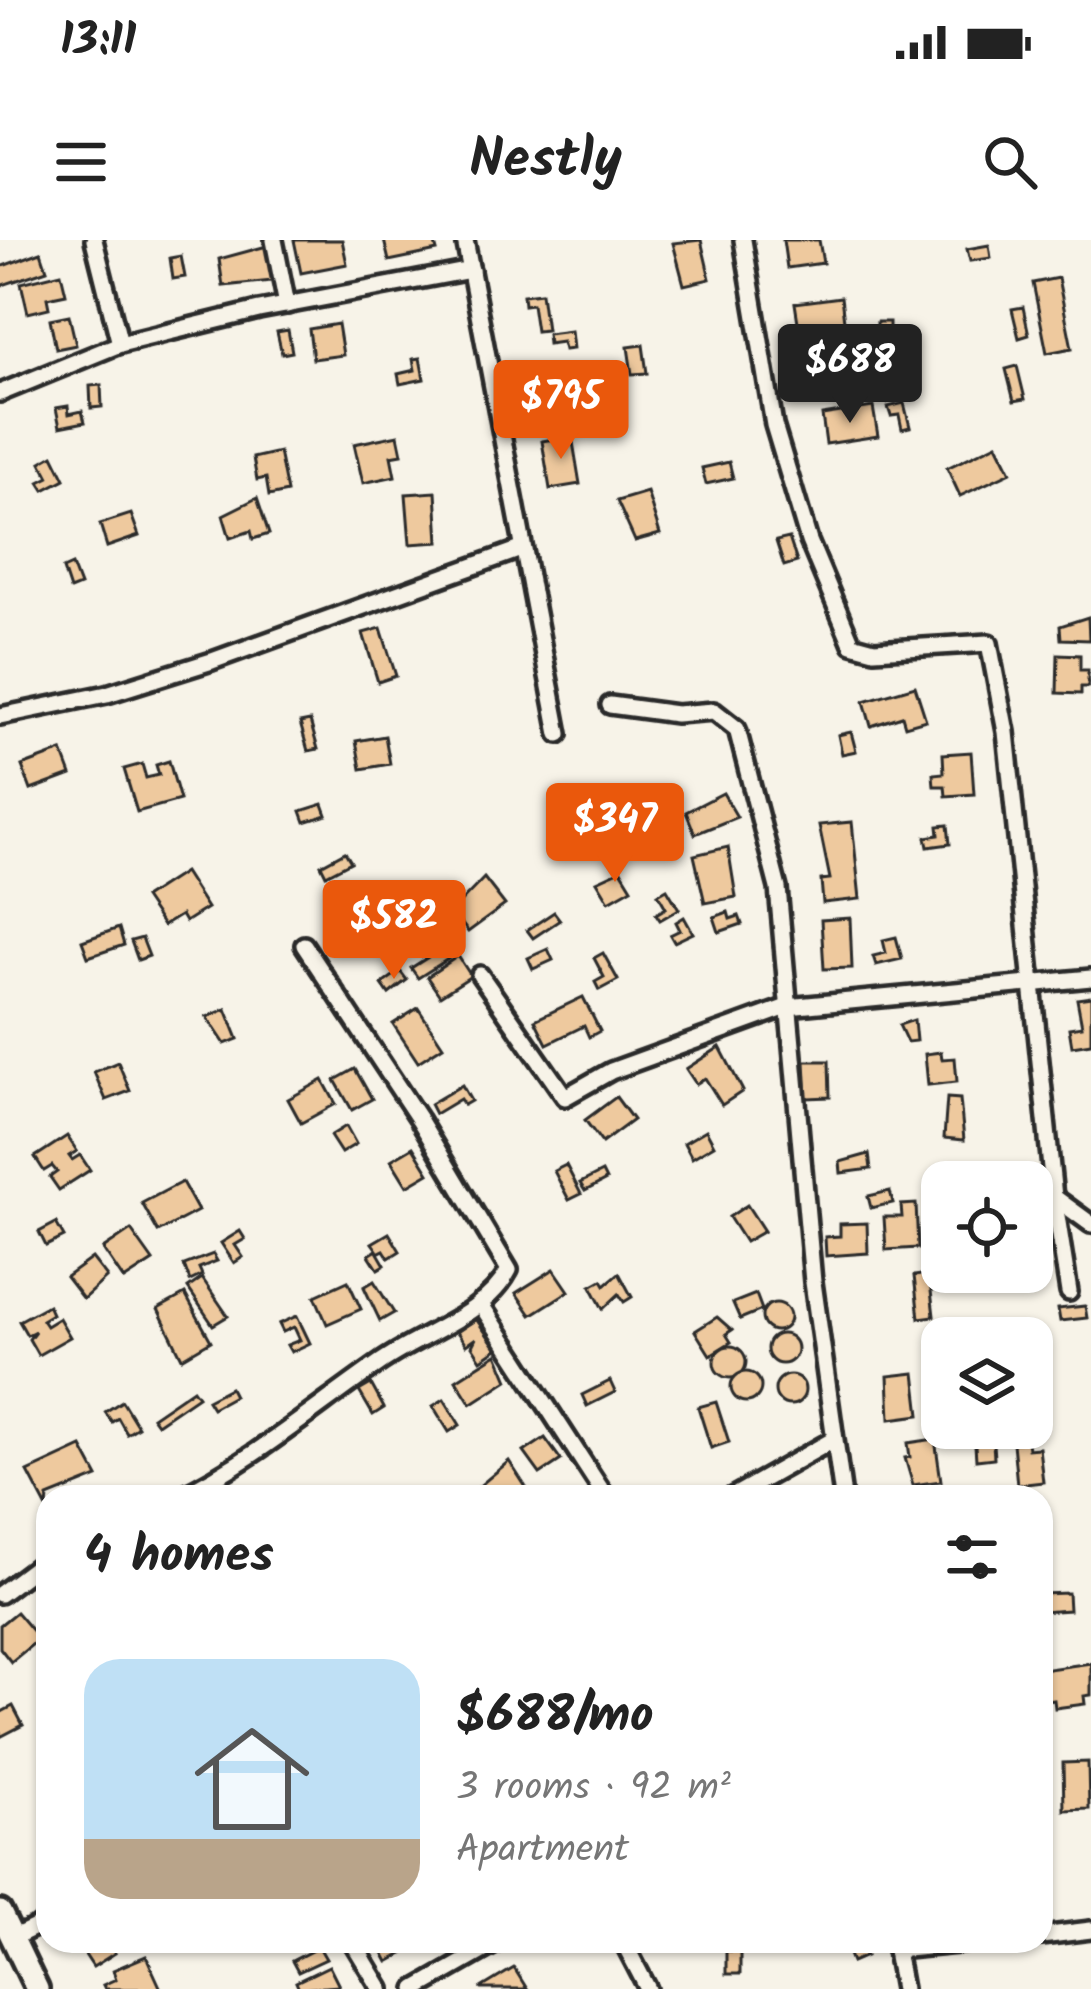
<!DOCTYPE html>
<html lang="en">
<head>
<meta charset="utf-8">
<style>
  :root { --surface:#fff; --page:#f6f6f6; --text:#222; --muted:#767676; --line:#e0e0e0; --accent:#ea580c }
  body { margin:0; font-family:Kalam,sans-serif; background:var(--page); color:var(--text); height:100vh; display:flex; flex-direction:column; font-size:45px; white-space:nowrap }
  * { box-sizing:border-box; margin:0 }
  p { font-size:39px; color:var(--muted) }
  .icon { flex:none; width:66px; height:66px; fill:none; stroke:currentColor; stroke-width:2; stroke-linecap:round; stroke-linejoin:round }
  .map { position:relative; flex:1; overflow:hidden }
  .panel { position:absolute; left:36px; top:1245px; width:1017px; height:468px; display:flex; flex-direction:column; background:var(--surface); border-radius:36px; box-shadow:0 3px 9px #0004 }
  .panel>* { flex:none }
  .controls { position:absolute; left:921px; top:921px; display:grid; gap:24px }
  .controls a { display:grid; place-items:center; width:132px; height:132px; border-radius:24px; background:var(--surface); box-shadow:0 3px 9px #0004; font-size:60px }
  .price { position:absolute; translate:-50% -102px; padding:0 27px; border-radius:12px; background:var(--accent); color:#fff; font-size:39px; line-height:78px; filter:drop-shadow(0 3px 6px #0008) }
  .price::after { content:''; position:absolute; left:50%; top:72px; width:36px; height:27px; margin-left:-18px; background:inherit; clip-path:polygon(0 0,100% 0,50% 100%) }
  .price.on { background:#222; color:#fff }
  ul { padding:0; list-style:none }
  li { display:flex; align-items:center; gap:36px; height:300px; padding:0 48px }
  li+li { border-top:3px solid var(--line) }
  li span { display:grid; place-items:center; flex:none; width:336px; height:240px; border-radius:36px; color:#555 }
  li>.icon { margin-inline-start:auto }
  span .icon { width:144px; height:144px; fill:#fffc; stroke-width:1 }
  li b { font-size:51px }
  h2 { display:flex; justify-content:space-between; align-items:center; height:144px; padding:0 48px; font-size:51px }
  .status { display:flex; justify-content:space-between; align-items:center; height:84px; padding:0 60px; background:var(--surface); direction:ltr }
  .status svg { height:33px; fill:currentColor }
  header { display:flex; justify-content:space-between; align-items:center; height:156px; padding:0 48px; background:var(--surface); font-size:54px; font-weight:600 }
  .map>svg:first-child { display:block }
  .building { fill:#eec99e; stroke:#2b2b2b; stroke-width:3 }
  .lines { fill:none; stroke-linecap:round; stroke-linejoin:round }
  .minor-casing { stroke:#2b2b2b; stroke-width:24 }
  .secondary-casing { stroke:#2b2b2b; stroke-width:30 }
  .minor { stroke:#f7f3e8; stroke-width:15 }
  .secondary { stroke:#f7f3e8; stroke-width:21 }
</style>
</head>
<body>
<div class="status"><b>13:11</b><svg viewBox="0 0 49 12"><path d="M0 12V9h3v3zM5 12V6h3v6zM10 12V3h3v9zM15 12V0h3v12zM26 1h20v11H26zM47 4h2v5h-2z"/></svg></div>
<header><svg class="icon" aria-label="menu" viewBox="0 0 24 24"><path d="M4 6h16M4 12h16M4 18h16"/></svg>Nestly<svg class="icon" aria-label="search" viewBox="0 0 24 24"><circle cx="10" cy="10" r="6"/><path d="M15 15l6 6"/></svg></header>
<div class="map">
<svg width="1091" height="1749" viewBox="0 0 1091 1749">
  <rect width="100%" height="100%" fill="#f7f3e8"/>
  <filter id="ink" filterUnits="userSpaceOnUse"><feTurbulence type="fractalNoise" baseFrequency=".00833" numOctaves="2"/><feDisplacementMap in="SourceGraphic" scale="24" xChannelSelector="R" yChannelSelector="G"/><feConvolveMatrix kernelMatrix="1 2 1 2 8 2 1 2 1" color-interpolation-filters="sRGB"/></filter>
  <g filter="url(#ink)">
    <!-- building -->
    <g class="building">
      <path d="M 294,0 L 342,0 L 347,24 L 301,33 Z"/>
      <path d="M 384,0 L 434,0 L 437,11 L 389,21 Z"/>
      <path d="M 701,0 L 710,39 L 684,45 L 673,3 Z"/>
      <path d="M 783,0 L 819,0 L 823,23 L 787,28 Z"/>
      <path d="M 989,5 L 991,18 L 970,21 L 967,9 Z"/>
      <path d="M 267,6 L 272,41 L 223,46 L 219,19 Z"/>
      <path d="M 41,12 L 47,30 L 0,46 L 0,27 Z"/>
      <path d="M 181,16 L 185,37 L 173,39 L 170,18 Z"/>
      <path d="M 61,33 L 66,54 L 47,58 L 49,68 L 28,73 L 21,43 Z"/>
      <path d="M 1058,38 L 1072,108 L 1047,113 L 1033,43 Z"/>
      <path d="M 541,53 L 546,90 L 536,91 L 532,64 L 524,65 L 523,55 Z"/>
      <path d="M 841,57 L 845,89 L 800,95 L 795,63 Z"/>
      <path d="M 1023,67 L 1029,95 L 1019,98 L 1012,69 Z"/>
      <path d="M 69,75 L 76,105 L 56,109 L 50,79 Z"/>
      <rect x="877" y="82" width="12" height="31"/>
      <path d="M 338,84 L 343,115 L 313,119 L 309,89 Z"/>
      <path d="M 288,90 L 292,112 L 282,114 L 277,92 Z"/>
      <path d="M 571,91 L 573,109 L 564,110 L 562,102 L 548,104 L 547,94 Z"/>
      <path d="M 643,105 L 647,133 L 632,134 L 628,107 Z"/>
      <path d="M 420,118 L 424,139 L 400,144 L 398,134 L 415,130 L 413,119 Z"/>
      <path d="M 848,124 L 849,136 L 823,139 L 821,127 Z"/>
      <path d="M 1017,126 L 1025,159 L 1014,161 L 1006,129 Z"/>
      <path d="M 101,145 L 102,167 L 91,168 L 90,146 Z"/>
      <path d="M 904,163 L 910,187 L 902,189 L 899,175 L 891,176 L 888,167 Z"/>
      <path d="M 68,166 L 69,174 L 82,171 L 85,182 L 60,187 L 56,168 Z"/>
      <path d="M 873,167 L 878,196 L 826,204 L 822,175 Z"/>
      <path d="M 398,195 L 402,214 L 391,216 L 395,236 L 363,243 L 354,204 Z"/>
      <path d="M 572,196 L 580,244 L 550,249 L 542,201 Z"/>
      <path d="M 997,204 L 1011,232 L 960,256 L 947,228 Z"/>
      <path d="M 279,212 L 287,252 L 269,256 L 266,238 L 257,240 L 253,218 Z"/>
      <path d="M 53,215 L 65,239 L 44,250 L 39,242 L 49,237 L 41,222 Z"/>
      <path d="M 729,222 L 733,238 L 706,244 L 702,228 Z"/>
      <path d="M 436,252 L 439,302 L 410,304 L 406,254 Z"/>
      <path d="M 647,252 L 660,294 L 635,301 L 617,261 Z"/>
      <path d="M 257,258 L 269,294 L 253,299 L 251,291 L 230,298 L 223,275 Z"/>
      <path d="M 131,274 L 139,296 L 107,307 L 100,284 Z"/>
      <path d="M 789,298 L 797,322 L 784,326 L 776,301 Z"/>
      <path d="M 72,325 L 80,346 L 70,350 L 63,329 Z"/>
      <path d="M 1088,377 L 1089,400 L 1061,399 L 1060,386 Z"/>
      <path d="M 381,388 L 396,436 L 378,442 L 363,393 Z"/>
      <path d="M 1058,414 L 1080,415 L 1080,430 L 1088,430 L 1088,447 L 1081,447 L 1081,454 L 1057,453 Z"/>
      <path d="M 915,446 L 926,480 L 905,486 L 902,476 L 871,486 L 864,461 Z"/>
      <path d="M 310,481 L 318,509 L 308,511 L 300,483 Z"/>
      <path d="M 851,492 L 856,511 L 842,514 L 838,495 Z"/>
      <path d="M 385,496 L 390,524 L 361,529 L 356,501 Z"/>
      <path d="M 62,511 L 71,535 L 31,550 L 22,526 Z"/>
      <path d="M 971,512 L 974,554 L 946,556 L 945,546 L 934,546 L 933,534 L 944,533 L 943,514 Z"/>
      <path d="M 169,521 L 180,560 L 137,572 L 124,529 L 142,524 L 146,538 L 159,535 L 156,525 Z"/>
      <path d="M 723,553 L 737,577 L 695,594 L 686,572 Z"/>
      <path d="M 323,564 L 327,575 L 305,582 L 301,571 Z"/>
      <path d="M 852,582 L 860,659 L 823,663 L 821,640 L 830,639 L 819,585 Z"/>
      <path d="M 948,585 L 950,604 L 928,607 L 926,597 L 939,595 L 938,586 Z"/>
      <path d="M 728,607 L 736,657 L 705,663 L 694,615 Z"/>
      <path d="M 345,612 L 351,622 L 326,635 L 321,625 Z"/>
      <path d="M 621,630 L 632,648 L 609,661 L 597,641 Z"/>
      <path d="M 184,632 L 207,668 L 185,682 L 181,675 L 163,686 L 144,658 Z"/>
      <path d="M 484,638 L 505,665 L 468,692 L 452,671 Z"/>
      <path d="M 667,649 L 679,669 L 660,680 L 656,674 L 666,668 L 658,654 Z"/>
      <path d="M 554,672 L 560,680 L 533,698 L 527,690 Z"/>
      <path d="M 728,672 L 730,679 L 739,676 L 742,684 L 719,692 L 714,677 Z"/>
      <path d="M 684,677 L 693,693 L 674,702 L 670,695 L 680,690 L 676,682 Z"/>
      <path d="M 850,678 L 852,728 L 824,729 L 821,680 Z"/>
      <path d="M 119,688 L 124,705 L 88,717 L 82,701 Z"/>
      <path d="M 896,697 L 902,719 L 876,725 L 873,716 L 886,713 L 883,700 Z"/>
      <path d="M 142,698 L 149,716 L 138,720 L 131,701 Z"/>
      <path d="M 441,709 L 448,719 L 418,738 L 411,728 Z"/>
      <path d="M 548,709 L 553,720 L 533,729 L 528,718 Z"/>
      <path d="M 603,713 L 618,740 L 599,750 L 595,742 L 604,737 L 594,718 Z"/>
      <path d="M 458,716 L 471,736 L 440,756 L 427,737 Z"/>
      <path d="M 400,731 L 407,740 L 389,754 L 382,744 Z"/>
      <path d="M 583,757 L 600,791 L 589,797 L 584,786 L 547,804 L 535,780 Z"/>
      <path d="M 1091,757 L 1091,803 L 1072,806 L 1069,788 L 1082,786 L 1077,759 Z"/>
      <path d="M 418,768 L 443,806 L 418,822 L 393,784 Z"/>
      <path d="M 226,769 L 238,799 L 225,804 L 207,777 Z"/>
      <path d="M 914,780 L 916,801 L 907,802 L 899,785 Z"/>
      <path d="M 720,807 L 743,851 L 722,865 L 705,838 L 696,844 L 686,829 Z"/>
      <path d="M 941,812 L 942,819 L 955,818 L 957,842 L 928,845 L 925,814 Z"/>
      <path d="M 805,821 L 829,821 L 830,857 L 807,858 Z"/>
      <path d="M 118,822 L 130,851 L 106,860 L 94,832 Z"/>
      <path d="M 355,829 L 372,859 L 352,870 L 335,840 Z"/>
      <path d="M 323,840 L 336,864 L 301,883 L 288,859 Z"/>
      <path d="M 462,845 L 471,861 L 464,865 L 460,859 L 435,874 L 430,864 Z"/>
      <path d="M 616,857 L 633,880 L 602,903 L 585,880 Z"/>
      <path d="M 947,858 L 960,859 L 964,900 L 944,898 Z"/>
      <path d="M 346,886 L 356,904 L 341,913 L 330,896 Z"/>
      <path d="M 706,890 L 714,905 L 692,918 L 684,903 Z"/>
      <path d="M 67,896 L 77,911 L 69,916 L 72,920 L 80,915 L 90,930 L 59,950 L 50,937 L 57,932 L 52,926 L 44,931 L 35,917 Z"/>
      <path d="M 413,907 L 429,933 L 407,946 L 391,920 Z"/>
      <path d="M 869,914 L 871,929 L 841,933 L 840,922 Z"/>
      <path d="M 566,925 L 581,954 L 569,960 L 554,931 Z"/>
      <path d="M 602,932 L 606,940 L 585,951 L 580,943 Z"/>
      <path d="M 182,942 L 198,971 L 158,992 L 142,963 Z"/>
      <path d="M 890,951 L 893,963 L 871,968 L 868,956 Z"/>
      <path d="M 916,964 L 918,1008 L 886,1010 L 884,977 L 902,977 L 901,965 Z"/>
      <path d="M 747,965 L 764,991 L 745,1002 L 729,977 Z"/>
      <path d="M 56,983 L 64,997 L 46,1006 L 39,992 Z"/>
      <path d="M 867,983 L 868,1013 L 826,1016 L 825,997 L 840,996 L 840,984 Z"/>
      <path d="M 131,990 L 153,1021 L 124,1040 L 103,1009 Z"/>
      <path d="M 240,991 L 245,999 L 235,1005 L 243,1017 L 234,1023 L 221,1003 Z"/>
      <path d="M 389,993 L 400,1011 L 389,1018 L 384,1010 L 378,1013 L 385,1025 L 378,1029 L 369,1015 L 377,1010 L 372,1003 Z"/>
      <path d="M 213,1014 L 217,1021 L 199,1028 L 202,1035 L 190,1041 L 184,1025 Z"/>
      <path d="M 92,1018 L 107,1037 L 83,1059 L 66,1037 Z"/>
      <path d="M 554,1029 L 569,1051 L 531,1075 L 516,1053 Z"/>
      <path d="M 930,1030 L 956,1032 L 957,1041 L 931,1042 Z"/>
      <path d="M 619,1033 L 632,1057 L 624,1062 L 619,1054 L 603,1069 L 591,1046 L 602,1040 L 605,1045 Z"/>
      <path d="M 929,1034 L 934,1076 L 919,1078 L 914,1036 Z"/>
      <path d="M 202,1038 L 228,1076 L 213,1085 L 188,1048 Z"/>
      <path d="M 348,1041 L 361,1069 L 327,1084 L 315,1056 Z"/>
      <path d="M 374,1041 L 394,1073 L 380,1081 L 364,1047 Z"/>
      <path d="M 185,1054 L 211,1101 L 182,1118 L 158,1069 Z"/>
      <path d="M 756,1054 L 762,1070 L 740,1079 L 733,1063 Z"/>
      <circle cx="776" cy="1077" r="14"/>
      <path d="M 48,1065 L 52,1074 L 42,1080 L 46,1086 L 59,1078 L 70,1097 L 38,1115 L 29,1099 L 35,1091 L 27,1095 L 19,1081 Z"/>
      <path d="M 1085,1066 L 1087,1078 L 1060,1081 L 1058,1069 Z"/>
      <path d="M 297,1076 L 310,1103 L 291,1112 L 287,1105 L 300,1100 L 294,1087 L 283,1092 L 279,1084 Z"/>
      <path d="M 717,1077 L 732,1090 L 726,1094 L 731,1102 L 710,1115 L 695,1091 Z"/>
      <path d="M 476,1079 L 497,1109 L 481,1120 L 472,1106 L 476,1098 L 466,1105 L 457,1092 Z"/>
      <circle cx="782" cy="1109" r="15"/>
      <circle cx="730" cy="1122" r="16"/>
      <path d="M 1032,1112 L 1037,1112 L 1039,1151 L 1032,1152 Z"/>
      <path d="M 497,1114 L 508,1140 L 471,1164 L 456,1140 Z"/>
      <circle cx="746" cy="1147" r="15"/>
      <path d="M 915,1133 L 920,1175 L 890,1179 L 888,1136 Z"/>
      <circle cx="790" cy="1150" r="15"/>
      <path d="M 610,1141 L 615,1152 L 587,1166 L 582,1155 Z"/>
      <path d="M 371,1144 L 384,1168 L 373,1175 L 359,1151 Z"/>
      <path d="M 230,1148 L 234,1156 L 212,1168 L 207,1160 Z"/>
      <path d="M 193,1149 L 198,1156 L 157,1184 L 152,1177 Z"/>
      <path d="M 444,1159 L 460,1185 L 449,1192 L 433,1166 Z"/>
      <path d="M 122,1161 L 138,1187 L 127,1194 L 118,1178 L 112,1182 L 105,1172 Z"/>
      <path d="M 716,1162 L 729,1202 L 711,1208 L 698,1167 Z"/>
      <path d="M 992,1189 L 994,1218 L 976,1220 L 974,1190 Z"/>
      <path d="M 545,1198 L 561,1220 L 540,1234 L 524,1212 Z"/>
      <path d="M 935,1199 L 941,1241 L 913,1245 L 905,1218 L 910,1217 L 908,1203 Z"/>
      <path d="M 1027,1202 L 1028,1209 L 1039,1208 L 1043,1242 L 1017,1245 L 1013,1203 Z"/>
      <path d="M 82,1207 L 98,1237 L 48,1257 L 47,1268 L 28,1232 Z"/>
      <path d="M 509,1221 L 531,1255 L 482,1257 L 477,1248 Z"/>
      <path d="M 1068,1353 L 1069,1370 L 1041,1372 L 1041,1354 Z"/>
      <path d="M 16,1372 L 39,1399 L 11,1422 L 0,1408 L 0,1385 Z"/>
      <path d="M 1091,1423 L 1091,1455 L 1084,1456 L 1085,1464 L 1055,1468 L 1054,1460 L 1041,1462 L 1041,1430 Z"/>
      <path d="M 13,1466 L 23,1485 L 0,1497 L 0,1473 Z"/>
      <path d="M 1088,1522 L 1089,1569 L 1064,1570 L 1063,1523 Z"/>
      <path d="M 76,1701 L 107,1701 L 115,1713 L 93,1727 Z"/>
      <path d="M 377,1701 L 414,1701 L 417,1706 L 388,1722 Z"/>
      <path d="M 868,1701 L 862,1705 L 866,1716 L 852,1722 L 844,1702 Z"/>
      <path d="M 319,1707 L 326,1719 L 298,1732 L 292,1721 Z"/>
      <rect x="726" y="1711" width="14" height="23"/>
      <path d="M 146,1716 L 161,1749 L 105,1749 L 103,1745 L 116,1739 L 113,1730 Z"/>
      <path d="M 329,1726 L 339,1746 L 299,1749 L 296,1742 Z"/>
      <path d="M 514,1728 L 527,1749 L 482,1749 L 481,1748 Z"/>
    </g>
    <g class="lines">
      <defs>
        <g id="minor">
          <path d="M 94,0 L 120,104"/>
          <path d="M 274,0 L 287,65"/>
          <path d="M 465,0 L 559,494"/>
          <path d="M 743,0 L 774,185 L 809,301 L 852,404 L 874,410 L 989,403 L 1006,492 L 1054,957 L 1091,984"/>
          <path d="M 0,153 L 120,104 L 259,70 L 471,30"/>
          <path d="M 610,465 L 676,474 L 714,471 L 737,489 L 778,648 L 813,1042 L 843,1257"/>
          <path d="M 0,476 L 107,454 L 212,421 L 521,309"/>
          <path d="M 480,735 L 565,857 L 611,831 L 787,767 L 1091,738"/>
          <path d="M 1054,957 L 1069,1052"/>
          <path d="M 480,1063 L 606,1257"/>
          <path d="M 179,1257 C 254,1220 313,1169 381,1122 C 422,1093 485,1076 509,1030 L 419,879 L 304,705"/>
          <path d="M 732,1257 L 833,1200"/>
          <path d="M 0,1354 L 48,1318"/>
          <path d="M 1041,1696 L 1091,1690"/>
          <path d="M 14,1697 L 48,1681"/>
          <path d="M 352,1701 L 381,1749"/>
          <path d="M 623,1701 L 648,1749"/>
          <path d="M 895,1705 L 903,1749"/>
          <path d="M 896,1710 L 988,1701"/>
          <path d="M 416,1749 L 500,1701"/>
        </g>
        <path id="secondary" d="M 0,1672 L 37,1749"/>
      </defs>
      <!-- minor casing -->
      <use href="#minor" class="minor-casing"/>
      <!-- secondary casing -->
      <use href="#secondary" class="secondary-casing"/>
      <!-- minor -->
      <use href="#minor" class="minor"/>
      <!-- secondary -->
      <use href="#secondary" class="secondary"/>
    </g>
  </g>
</svg>
<div class="controls">
<a><svg class="icon" aria-label="locate" viewBox="0 0 24 24"><circle cx="12" cy="12" r="6"/><path d="M12 2v4M12 18v4M2 12h4M18 12h4"/></svg></a>
<a><svg class="icon" aria-label="layers" viewBox="0 0 24 24"><path d="M12 4l9 5-9 5-9-5zM3 14l9 5 9-5"/></svg></a>
</div>
<b class="price on" style="left:850px;top:186px">$688</b>
<b class="price" style="left:561px;top:222px">$795</b>
<b class="price" style="left:615px;top:645px">$347</b>
<b class="price" style="left:394px;top:742px">$582</b>
<section class="panel">
<h2>4 homes<svg class="icon" aria-label="filters" viewBox="0 0 24 24"><path d="M4 7h16M4 17h16"/><circle cx="9" cy="7" r="2"/><circle cx="15" cy="17" r="2"/></svg></h2>
<ul>
<li><span style="background:linear-gradient(#bfe0f5 75%,#b9a48a 0)"><svg class="icon" aria-label="home" viewBox="0 0 24 24"><path d="M3 11l9-7 9 7M6 9v11h12V9"/></svg></span><div><b>$688/mo</b><p>3 rooms · 92 m²</p><p>Apartment</p></div></li>
</ul>
</section>
</div>
</body>
</html>
